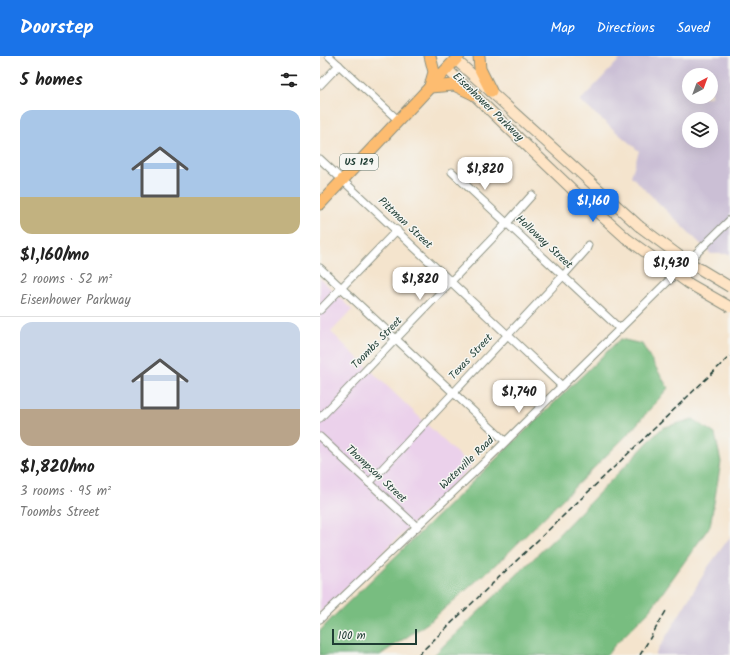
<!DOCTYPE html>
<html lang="en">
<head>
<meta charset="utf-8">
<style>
  :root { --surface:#fff; --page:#f2f2f2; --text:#222; --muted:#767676; --line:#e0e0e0; --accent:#1a73e8 }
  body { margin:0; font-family:Kalam,sans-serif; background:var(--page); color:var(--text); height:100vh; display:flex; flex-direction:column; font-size:15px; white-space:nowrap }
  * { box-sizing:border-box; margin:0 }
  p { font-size:13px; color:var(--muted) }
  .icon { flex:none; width:22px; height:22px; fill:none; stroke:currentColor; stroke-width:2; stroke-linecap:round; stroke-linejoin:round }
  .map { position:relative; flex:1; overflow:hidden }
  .side { display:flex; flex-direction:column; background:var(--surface); width:320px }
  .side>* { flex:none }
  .needle { width:26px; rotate:41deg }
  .tools { position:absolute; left:362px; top:12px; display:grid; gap:8px }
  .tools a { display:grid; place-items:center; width:36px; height:36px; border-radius:50%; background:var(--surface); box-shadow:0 4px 16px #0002; font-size:20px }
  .scale { position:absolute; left:12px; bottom:10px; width:85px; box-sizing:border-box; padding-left:4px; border:2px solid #1f3d34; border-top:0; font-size:11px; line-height:14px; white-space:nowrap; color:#1f3d34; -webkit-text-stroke:3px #f6f6f2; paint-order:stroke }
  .price { position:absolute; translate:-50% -34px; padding:0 9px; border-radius:8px; background:#fff; color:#222; font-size:13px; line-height:26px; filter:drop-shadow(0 1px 2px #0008) }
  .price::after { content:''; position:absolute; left:50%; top:24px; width:12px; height:9px; margin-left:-6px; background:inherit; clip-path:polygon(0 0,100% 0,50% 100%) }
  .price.current { background:var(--accent); color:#fff }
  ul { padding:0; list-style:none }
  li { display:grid; align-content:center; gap:8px; height:212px; padding:0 20px }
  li+li { border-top:1px solid var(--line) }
  li span { display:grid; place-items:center; height:124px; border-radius:12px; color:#555 }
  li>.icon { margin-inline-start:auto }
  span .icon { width:72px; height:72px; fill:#fffc; stroke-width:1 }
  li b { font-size:17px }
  h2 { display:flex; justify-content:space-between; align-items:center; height:48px; padding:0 20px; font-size:17px }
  header { display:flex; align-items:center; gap:24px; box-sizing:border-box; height:56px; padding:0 20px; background:var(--accent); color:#fff }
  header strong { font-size:19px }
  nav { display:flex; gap:22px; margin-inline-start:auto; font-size:14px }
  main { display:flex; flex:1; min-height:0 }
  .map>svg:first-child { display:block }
  .built { fill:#ebd1eb }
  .industrial { fill:#cbbfd5; fill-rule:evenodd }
  .forest { fill:#78bd80; stroke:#4c7d5a }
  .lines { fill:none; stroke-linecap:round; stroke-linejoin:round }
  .street-casing { stroke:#8a9080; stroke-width:9 }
  .secondary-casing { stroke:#8a9080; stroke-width:12 }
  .primary-casing { stroke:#8a9080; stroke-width:13 }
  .street { stroke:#fff; stroke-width:7 }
  .secondary { stroke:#fee4c5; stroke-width:10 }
  .primary { stroke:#fdbc6f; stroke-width:11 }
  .rail { stroke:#1f3d34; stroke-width:1.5; stroke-dasharray:6 3; stroke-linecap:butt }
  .secondary-bridge-casing { stroke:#8a9080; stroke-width:12; stroke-linecap:butt }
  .secondary-bridge { stroke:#fee4c5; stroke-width:10 }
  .labels { text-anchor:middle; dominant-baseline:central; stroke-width:3; stroke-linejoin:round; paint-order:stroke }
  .shield { fill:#f6f6f2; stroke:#60746d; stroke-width:1 }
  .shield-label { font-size:10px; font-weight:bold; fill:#1f3d34 }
  .street-label { font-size:11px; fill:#1f3d34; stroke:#f6f6f2 }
</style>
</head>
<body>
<header>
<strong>Doorstep</strong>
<nav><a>Map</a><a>Directions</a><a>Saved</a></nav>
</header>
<main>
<section class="side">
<h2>5 homes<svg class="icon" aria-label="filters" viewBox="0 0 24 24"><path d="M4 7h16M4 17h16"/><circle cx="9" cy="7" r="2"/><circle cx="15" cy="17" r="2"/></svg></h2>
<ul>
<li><span style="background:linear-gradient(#a9c7e8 70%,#c2b280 0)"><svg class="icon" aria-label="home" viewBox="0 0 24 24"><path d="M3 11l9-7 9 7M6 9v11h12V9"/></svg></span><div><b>$1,160/mo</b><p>2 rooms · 52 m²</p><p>Eisenhower Parkway</p></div></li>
<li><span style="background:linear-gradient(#c9d6e8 70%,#b9a48a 0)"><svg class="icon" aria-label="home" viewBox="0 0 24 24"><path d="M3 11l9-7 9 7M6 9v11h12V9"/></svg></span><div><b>$1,820/mo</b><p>3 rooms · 95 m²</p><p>Toombs Street</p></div></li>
</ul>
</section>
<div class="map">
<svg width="410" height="599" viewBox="0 0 410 599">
  <rect width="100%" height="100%" fill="#f6f6f2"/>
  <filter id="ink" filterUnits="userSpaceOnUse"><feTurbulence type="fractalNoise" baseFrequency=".025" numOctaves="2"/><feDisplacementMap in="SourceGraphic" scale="8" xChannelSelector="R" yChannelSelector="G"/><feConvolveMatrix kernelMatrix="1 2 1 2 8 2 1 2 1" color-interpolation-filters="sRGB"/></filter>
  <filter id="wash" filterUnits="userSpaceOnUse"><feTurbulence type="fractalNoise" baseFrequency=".012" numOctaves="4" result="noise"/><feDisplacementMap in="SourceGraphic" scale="16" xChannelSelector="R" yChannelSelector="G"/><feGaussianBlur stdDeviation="0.9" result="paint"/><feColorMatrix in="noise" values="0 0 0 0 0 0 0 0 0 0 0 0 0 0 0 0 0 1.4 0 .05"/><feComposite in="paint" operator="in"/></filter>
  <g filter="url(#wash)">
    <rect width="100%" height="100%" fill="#f4e4cd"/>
    <!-- built -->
    <path class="built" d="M 0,222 L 32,254 L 11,276 L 151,411 L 0,557 Z"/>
    <!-- industrial -->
    <g class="industrial">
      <path d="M 303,0 L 410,0 L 410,198 L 391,198 L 311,120 L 319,95 L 260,45 ZM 369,19 L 391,19 L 391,41 L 369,41 ZM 369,63 L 391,63 L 391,85 L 369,85 Z"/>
      <path d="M 410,481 L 410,599 L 335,599 L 388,511 Z"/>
    </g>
    <!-- forest -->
    <g class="forest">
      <path d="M 300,283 L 322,288 L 348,332 L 310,376 L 184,501 L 109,566 L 60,599 L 0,599 L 0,575 L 11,563 Z"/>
      <path d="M 373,363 L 395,378 L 401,406 L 390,470 L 330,554 L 293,591 L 287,599 L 114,599 L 240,477 L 342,372 Z"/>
    </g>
  </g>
  <g filter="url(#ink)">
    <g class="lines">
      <defs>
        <g id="street">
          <path d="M 9,0 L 78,64"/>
          <path d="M 0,29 L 19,9"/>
          <path d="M 0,103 L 242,330"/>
          <path d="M 132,116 L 300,273"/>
          <path d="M 0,212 L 185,385"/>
          <path d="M 0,254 L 77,174"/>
          <path d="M 0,362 L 187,167 L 212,139"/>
          <path d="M 0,381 L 97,471"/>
          <path d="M 49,427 L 243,220 L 266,194 L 268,189"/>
          <path d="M 0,563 L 169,402 L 410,164"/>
        </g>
        <g id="secondary">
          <path d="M 136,4 L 319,170"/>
          <path d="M 127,13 L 255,136 L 306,182"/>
        </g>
        <g id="primary">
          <path d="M 110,0 L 114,16 L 110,30"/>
          <path d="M 159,0 L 160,13 L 171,35"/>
          <path d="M 110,31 L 134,29 L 155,39"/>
          <path d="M 0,148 L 139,0"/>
        </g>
      </defs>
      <!-- street casing -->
      <use href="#street" class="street-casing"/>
      <!-- secondary casing -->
      <use href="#secondary" class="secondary-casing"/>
      <!-- primary casing -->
      <use href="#primary" class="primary-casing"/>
      <!-- street -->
      <use href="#street" class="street"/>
      <!-- secondary -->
      <use href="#secondary" class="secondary"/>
      <!-- primary -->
      <use href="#primary" class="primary"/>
      <!-- rail -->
      <g class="rail">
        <path d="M 98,599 L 410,300"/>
        <path d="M 320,599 L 346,555"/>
      </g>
      <defs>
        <g id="secondary-bridge">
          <path d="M 319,170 L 365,204 L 410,231"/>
          <path d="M 306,182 L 368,227 L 410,251"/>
        </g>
      </defs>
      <!-- secondary-bridge casing -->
      <use href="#secondary-bridge" class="secondary-bridge-casing"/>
      <!-- secondary-bridge -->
      <use href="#secondary-bridge" class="secondary-bridge"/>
    </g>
  </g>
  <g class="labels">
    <!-- shield labels -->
    <rect class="shield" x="20" y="98" width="38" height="16" rx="3"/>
    <g class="shield-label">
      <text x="39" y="106">US 129</text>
    </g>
    <!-- street labels -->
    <g class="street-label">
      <text transform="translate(168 51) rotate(44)">Eisenhower Parkway</text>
      <text transform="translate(85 167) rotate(43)">Pittman Street</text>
      <text transform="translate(224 186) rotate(43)">Holloway Street</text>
      <text transform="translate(57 287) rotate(-46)">Toombs Street</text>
      <text transform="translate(151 301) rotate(-47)">Texas Street</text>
      <text transform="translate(147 407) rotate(-44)">Waterville Road</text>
      <text transform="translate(56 418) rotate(43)">Thompson Street</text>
    </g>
  </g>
</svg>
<div class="tools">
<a><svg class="needle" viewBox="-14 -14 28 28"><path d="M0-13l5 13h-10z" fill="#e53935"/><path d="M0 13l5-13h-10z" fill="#767676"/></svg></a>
<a><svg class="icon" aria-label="layers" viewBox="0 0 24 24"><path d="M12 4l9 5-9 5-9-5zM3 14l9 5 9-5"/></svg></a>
</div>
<div class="scale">100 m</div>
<b class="price" style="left:165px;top:135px">$1,820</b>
<b class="price current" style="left:273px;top:167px">$1,160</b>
<b class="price" style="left:351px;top:229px">$1,430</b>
<b class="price" style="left:100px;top:245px">$1,820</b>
<b class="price" style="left:199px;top:358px">$1,740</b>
</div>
</main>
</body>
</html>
